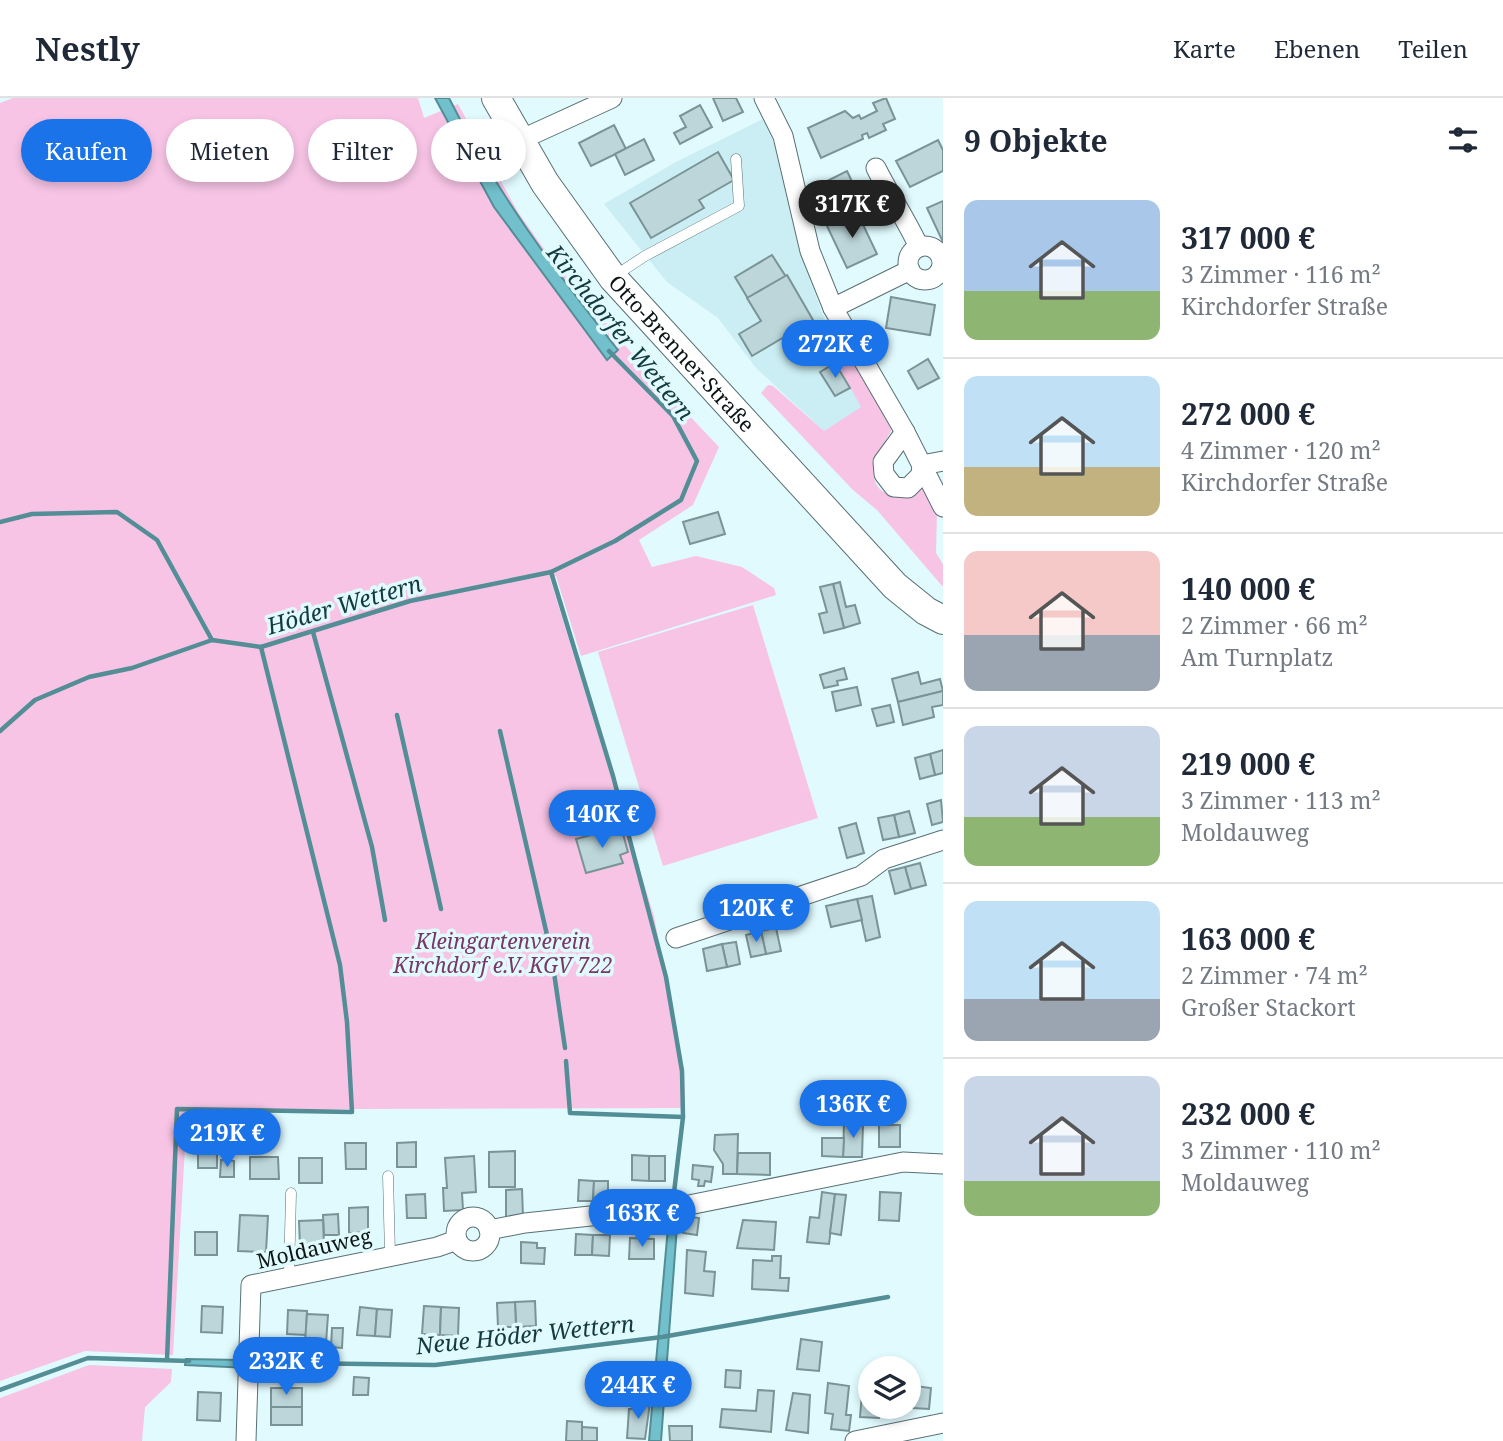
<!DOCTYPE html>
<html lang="de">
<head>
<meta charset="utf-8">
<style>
  :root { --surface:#fff; --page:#f2f2f3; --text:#1f2937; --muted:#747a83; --line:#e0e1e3; --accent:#1a73e8 }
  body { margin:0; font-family:"Noto Serif",serif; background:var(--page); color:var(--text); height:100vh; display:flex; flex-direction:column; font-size:26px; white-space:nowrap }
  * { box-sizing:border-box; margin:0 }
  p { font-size:23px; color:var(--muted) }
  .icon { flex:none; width:38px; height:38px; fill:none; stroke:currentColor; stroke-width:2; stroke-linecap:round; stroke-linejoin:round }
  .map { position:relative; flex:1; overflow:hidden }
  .drawer { display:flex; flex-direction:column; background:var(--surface); width:560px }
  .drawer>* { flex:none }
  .hud { position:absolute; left:21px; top:21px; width:665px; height:63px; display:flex; gap:14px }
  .buttons { position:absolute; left:858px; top:1258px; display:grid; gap:14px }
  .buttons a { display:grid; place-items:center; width:63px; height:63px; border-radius:50%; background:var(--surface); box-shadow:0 4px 10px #0003; font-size:35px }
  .price { position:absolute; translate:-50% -60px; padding:0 16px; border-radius:24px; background:var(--accent); color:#fff; font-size:23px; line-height:46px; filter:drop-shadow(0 2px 4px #0008) }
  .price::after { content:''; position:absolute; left:50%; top:42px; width:21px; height:16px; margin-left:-10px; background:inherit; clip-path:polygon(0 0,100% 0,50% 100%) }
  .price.current { background:#222; color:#fff }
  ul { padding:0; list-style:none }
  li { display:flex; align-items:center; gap:21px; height:175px; padding:0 21px }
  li+li { border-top:2px solid var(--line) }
  li span { display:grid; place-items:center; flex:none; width:196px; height:140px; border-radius:14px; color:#555 }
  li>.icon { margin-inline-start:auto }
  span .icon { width:84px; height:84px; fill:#fffc; stroke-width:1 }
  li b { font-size:30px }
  h2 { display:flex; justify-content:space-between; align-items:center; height:84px; padding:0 21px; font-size:30px }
  .pill { padding:0 24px; border-radius:32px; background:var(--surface); box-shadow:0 4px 10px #0003; font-size:24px; line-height:63px }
  .pill.current { background:var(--accent); color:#fff }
  header { display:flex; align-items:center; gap:42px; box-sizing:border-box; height:98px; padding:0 35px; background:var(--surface); border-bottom:2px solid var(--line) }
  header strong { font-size:33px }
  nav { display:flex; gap:38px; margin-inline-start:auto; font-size:24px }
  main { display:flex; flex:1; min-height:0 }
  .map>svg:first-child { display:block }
  .built { fill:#caeef3 }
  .green { fill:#f7c4e5 }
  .water { fill:#71c0cc; stroke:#538d95; stroke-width:2 }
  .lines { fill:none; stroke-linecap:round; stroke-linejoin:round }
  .stream { stroke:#538d95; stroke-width:4.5 }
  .building { fill:#bcd6da; stroke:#7a9396; stroke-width:2 }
  .lane-casing { stroke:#597074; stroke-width:11 }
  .street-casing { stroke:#597074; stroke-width:21 }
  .secondary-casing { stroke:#597074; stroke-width:30 }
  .lane { stroke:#fff; stroke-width:10 }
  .street { stroke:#fff; stroke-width:19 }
  .secondary { stroke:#fff; stroke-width:28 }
  .labels { text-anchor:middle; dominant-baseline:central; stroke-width:7; stroke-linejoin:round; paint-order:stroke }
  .street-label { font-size:21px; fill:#0c1516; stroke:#e0fafe }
  .park-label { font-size:21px; font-style:italic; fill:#783766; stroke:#e0fafe }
  .water-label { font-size:23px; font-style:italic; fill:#133a3f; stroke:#e0fafe }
</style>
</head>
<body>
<header>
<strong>Nestly</strong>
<nav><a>Karte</a><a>Ebenen</a><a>Teilen</a></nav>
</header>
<main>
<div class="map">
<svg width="943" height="1343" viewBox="0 0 943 1343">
  <rect width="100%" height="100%" fill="#e0fafe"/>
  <!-- built -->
  <path class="built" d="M 763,21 L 783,66 L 800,154 L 829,234 L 830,252 L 862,309 L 824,333 L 756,270 L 718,220 L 667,184 L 604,106 L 676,64 Z"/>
  <!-- green -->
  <g class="green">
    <path d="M 13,0 L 418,0 L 424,20 L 458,6 L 518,114 L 544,151 L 645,271 L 719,349 L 693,407 L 639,442 L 652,469 L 696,458 L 742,469 L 774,490 L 776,497 L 581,558 L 556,478 L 550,480 L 654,818 L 684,974 L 685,1010 L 356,1011 L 187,1015 L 173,1257 L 85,1253 L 0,1283 L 0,5 Z"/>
    <path d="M 842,245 L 893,329 C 888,340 875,357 874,370 C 870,402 908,405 925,386 L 937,414 L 936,455 L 943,466 L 943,489 L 877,412 L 853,392 L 761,295 L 768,287 L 773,288 L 824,333 L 861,309 L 830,252 Z"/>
    <path d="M 753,507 L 818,720 L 663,768 L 598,554 Z"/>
    <path d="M 89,1267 L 172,1271 L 171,1284 L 145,1309 L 142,1343 L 0,1343 L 0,1300 Z"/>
  </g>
  <!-- water -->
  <g class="water">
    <path d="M 435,0 L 449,0 C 495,92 554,172 618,252 L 607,262 L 494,109 Z"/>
    <path d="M 678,1115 L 661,1343 L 649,1343 L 669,1118 Z"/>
    <path d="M 186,1261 L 298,1263 L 294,1272 L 185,1267 Z"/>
  </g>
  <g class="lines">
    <!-- stream -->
    <g class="stream">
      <path d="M 0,424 L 32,416 L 117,414 L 157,442 L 212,542"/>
      <path d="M 551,474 L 613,678 L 666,879 L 682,973 L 683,1019 L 673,1103"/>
      <path d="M 313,534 L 372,749 L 385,822"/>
      <path d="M 397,617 L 441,811"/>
      <path d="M 0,633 L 35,602 L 89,579 L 132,570 L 212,542 L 261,549 L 410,503 L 551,474 L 615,443 L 681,402 L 697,363 L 673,318 L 609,253"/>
      <path d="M 500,633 L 550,850"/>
      <path d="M 552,861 L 565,950"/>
      <path d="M 566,963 L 570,1015 L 683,1019"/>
      <path d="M 167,1262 L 177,1011 L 352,1014 L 347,924 L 340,867 L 261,549"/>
      <path d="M 292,1265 L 435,1267 L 662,1239 L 888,1199"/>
      <path d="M 0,1292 L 88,1260 L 189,1263"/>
    </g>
  </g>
  <!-- building -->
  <g class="building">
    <path d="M 713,0 L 736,0 L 743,14 L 723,23 Z"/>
    <path d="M 886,0 L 895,21 L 883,26 L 886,32 L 869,40 L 867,35 L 862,37 L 863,41 L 821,60 L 808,30 L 845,13 L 853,20 L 859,17 L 861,21 L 877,13 L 873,5 Z"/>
    <path d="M 700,7 L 712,29 L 680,46 L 674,35 L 686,29 L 680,18 Z"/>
    <path d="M 614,27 L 626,51 L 591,68 L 579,45 Z"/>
    <path d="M 644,41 L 654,62 L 625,77 L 615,56 Z"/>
    <path d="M 938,42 L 943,52 L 943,73 L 910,89 L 896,63 Z"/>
    <path d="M 718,54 L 734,82 L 699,102 L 704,110 L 651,140 L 630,105 Z"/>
    <path d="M 847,73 L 865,111 L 836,124 L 819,87 Z"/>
    <path d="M 943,103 L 943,144 L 927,110 Z"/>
    <path d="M 857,114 L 877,156 L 847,170 L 827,128 Z"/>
    <path d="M 772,157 L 788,182 L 750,204 L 735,179 Z"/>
    <path d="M 787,177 L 813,222 L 752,258 L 739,236 L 761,223 L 747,200 Z"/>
    <path d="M 891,199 L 935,207 L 930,237 L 886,230 Z"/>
    <path d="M 928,261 L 939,280 L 918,291 L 908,273 Z"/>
    <path d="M 835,265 L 850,290 L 835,298 L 820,274 Z"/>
    <path d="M 718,414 L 725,436 L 690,446 L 683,424 Z"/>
    <path d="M 840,484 L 846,509 L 855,507 L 860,525 L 844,530 L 833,486 Z"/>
    <path d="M 833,486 L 844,530 L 824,535 L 819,516 L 827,514 L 820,489 Z"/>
    <path d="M 844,570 L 847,581 L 837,583 L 838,587 L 824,590 L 820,577 Z"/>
    <path d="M 918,574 L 921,586 L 940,581 L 943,593 L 898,604 L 892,581 Z"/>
    <path d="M 857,589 L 861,607 L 836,613 L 832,594 Z"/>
    <path d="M 943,593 L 943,607 L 932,609 L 934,619 L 903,627 L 898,604 Z"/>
    <path d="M 890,607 L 894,624 L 877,628 L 872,611 Z"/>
    <path d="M 943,652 L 943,675 L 935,677 L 930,656 Z"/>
    <path d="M 930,656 L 935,677 L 920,681 L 915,660 Z"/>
    <path d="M 941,702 L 943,724 L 932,727 L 927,706 Z"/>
    <path d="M 909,713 L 915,735 L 899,739 L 894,717 Z"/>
    <path d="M 894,717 L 899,739 L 883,742 L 878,720 Z"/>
    <path d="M 856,725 L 864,755 L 847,760 L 839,730 Z"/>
    <path d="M 621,729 L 628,754 L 620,757 L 623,765 L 586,775 L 576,741 Z"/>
    <path d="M 920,765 L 926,787 L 911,791 L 905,769 Z"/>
    <path d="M 905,769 L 911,791 L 895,796 L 889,773 Z"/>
    <path d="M 872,798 L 880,839 L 866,843 L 857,801 Z"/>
    <path d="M 857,801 L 862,822 L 831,829 L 826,808 Z"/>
    <path d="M 776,830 L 781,853 L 766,856 L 761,833 Z"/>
    <path d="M 761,833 L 766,856 L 751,859 L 746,837 Z"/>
    <path d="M 736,844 L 740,866 L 727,869 L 722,846 Z"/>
    <path d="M 722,846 L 727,869 L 707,873 L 703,851 Z"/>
    <path d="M 844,1026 L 863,1026 L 862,1059 L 843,1059 Z"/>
    <rect x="879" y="1027" width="21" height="22"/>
    <path d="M 738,1036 L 737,1076 L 723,1076 L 723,1066 L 714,1052 L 715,1037 Z"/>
    <path d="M 822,1040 L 844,1040 L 843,1059 L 822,1058 Z"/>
    <path d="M 416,1044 L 416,1069 L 397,1069 L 397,1045 Z"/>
    <path d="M 345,1045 L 366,1045 L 366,1071 L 346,1071 Z"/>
    <rect x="198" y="1049" width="19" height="21"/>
    <path d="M 515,1053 L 515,1089 L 489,1089 L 489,1054 Z"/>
    <path d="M 738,1055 L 770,1055 L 770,1077 L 737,1076 Z"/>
    <path d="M 632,1057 L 649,1058 L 649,1083 L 632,1082 Z"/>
    <path d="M 474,1058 L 476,1094 L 462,1095 L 463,1112 L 444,1113 L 443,1090 L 447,1090 L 445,1060 Z"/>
    <rect x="649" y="1058" width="16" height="25"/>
    <path d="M 250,1059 L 278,1059 L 279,1081 L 250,1081 Z"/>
    <rect x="299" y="1060" width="23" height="25"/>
    <path d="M 221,1062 L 234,1063 L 234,1079 L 220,1079 Z"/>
    <path d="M 693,1067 L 713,1069 L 711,1084 L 705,1083 L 704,1088 L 698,1088 L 699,1082 L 692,1081 Z"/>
    <path d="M 579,1082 L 594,1083 L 593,1103 L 578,1103 Z"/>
    <path d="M 594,1083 L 608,1083 L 608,1104 L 593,1103 Z"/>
    <path d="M 522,1091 L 523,1119 L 506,1119 L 506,1092 Z"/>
    <path d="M 822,1094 L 835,1096 L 829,1146 L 807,1144 L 810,1119 L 819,1120 Z"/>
    <path d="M 880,1094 L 901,1095 L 899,1123 L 879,1122 Z"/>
    <path d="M 425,1096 L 426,1120 L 407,1120 L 406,1097 Z"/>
    <path d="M 835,1096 L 846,1097 L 841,1137 L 830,1135 Z"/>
    <path d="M 368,1109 L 368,1134 L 349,1135 L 349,1110 Z"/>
    <path d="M 338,1116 L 339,1137 L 324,1137 L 323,1117 Z"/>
    <path d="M 240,1117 L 268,1118 L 266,1154 L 238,1153 Z"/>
    <path d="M 684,1118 L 699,1120 L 697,1137 L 683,1135 Z"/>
    <path d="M 323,1122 L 324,1147 L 300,1148 L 299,1123 Z"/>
    <path d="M 743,1122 L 776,1124 L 774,1152 L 737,1150 Z"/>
    <rect x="195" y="1134" width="22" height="23"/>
    <path d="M 576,1136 L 593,1137 L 592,1157 L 575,1157 Z"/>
    <path d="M 593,1137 L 610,1137 L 609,1158 L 592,1157 Z"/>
    <path d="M 630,1140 L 654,1141 L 654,1161 L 629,1161 Z"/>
    <path d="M 521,1144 L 537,1145 L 537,1150 L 545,1150 L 544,1166 L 521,1165 Z"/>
    <path d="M 687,1152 L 706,1154 L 704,1173 L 715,1174 L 713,1198 L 685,1195 Z"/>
    <path d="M 772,1158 L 781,1158 L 780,1180 L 789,1180 L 788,1193 L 752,1191 L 753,1162 L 772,1163 Z"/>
    <path d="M 535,1203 L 536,1228 L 516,1229 L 515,1204 Z"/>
    <path d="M 515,1204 L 516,1229 L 498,1229 L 497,1205 Z"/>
    <path d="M 202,1208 L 223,1209 L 222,1235 L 201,1234 Z"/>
    <path d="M 424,1208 L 441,1209 L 440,1237 L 422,1236 Z"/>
    <path d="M 360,1209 L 377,1211 L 375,1238 L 357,1237 Z"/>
    <path d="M 441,1209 L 459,1210 L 458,1238 L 440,1237 Z"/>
    <path d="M 377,1211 L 392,1212 L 390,1239 L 375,1238 Z"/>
    <path d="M 288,1212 L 307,1213 L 306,1237 L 287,1236 Z"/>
    <path d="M 307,1216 L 328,1217 L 326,1245 L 305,1244 Z"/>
    <path d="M 332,1230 L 343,1230 L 342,1250 L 331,1249 Z"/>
    <path d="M 801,1241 L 822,1244 L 819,1273 L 797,1271 Z"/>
    <path d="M 726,1272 L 741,1273 L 740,1290 L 725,1289 Z"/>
    <path d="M 354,1279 L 369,1280 L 368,1297 L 353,1297 Z"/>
    <path d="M 828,1285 L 849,1288 L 846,1317 L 851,1317 L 849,1333 L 831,1331 L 833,1316 L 825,1315 Z"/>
    <path d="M 908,1287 L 915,1288 L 913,1310 L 906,1309 Z"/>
    <path d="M 915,1288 L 931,1290 L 929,1311 L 913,1310 Z"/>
    <rect x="271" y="1290" width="31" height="19"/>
    <path d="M 758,1292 L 774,1293 L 771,1334 L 720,1329 L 722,1311 L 756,1313 Z"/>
    <path d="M 198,1294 L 221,1295 L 220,1323 L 197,1322 Z"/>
    <path d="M 793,1295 L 810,1297 L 808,1335 L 786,1332 Z"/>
    <path d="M 862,1295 L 870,1295 L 870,1309 L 880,1309 L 879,1320 L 860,1319 Z"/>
    <path d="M 637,1304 L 650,1305 L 645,1341 L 627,1340 L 629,1311 L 636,1311 Z"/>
    <rect x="271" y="1309" width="31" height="18"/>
    <path d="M 567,1323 L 582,1324 L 582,1343 L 566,1343 Z"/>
    <path d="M 669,1328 L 692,1328 L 692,1343 L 670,1343 Z"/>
    <path d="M 582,1329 L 597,1330 L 597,1343 L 582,1343 Z"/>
  </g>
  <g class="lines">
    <defs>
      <g id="lane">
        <path d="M 613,179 L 645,158 L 739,108 L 736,61"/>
        <path d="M 388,1078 L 390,1156"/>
        <path d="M 289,1179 L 291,1095"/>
      </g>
      <g id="street">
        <path d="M 764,0 L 783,38 L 810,153 L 833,210 L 905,334 L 943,409"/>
        <path d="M 518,43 L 612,0"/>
        <path d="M 876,70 C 890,98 906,121 919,149"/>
        <circle cx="925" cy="165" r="17"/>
        <path d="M 833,210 L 910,172"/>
        <path d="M 905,334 L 883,364 L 884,376 L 894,389 L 908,390 L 921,377 L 922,367"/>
        <path d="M 922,367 L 943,363"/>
        <path d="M 676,840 L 861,778 L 884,761 L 943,742"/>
        <circle cx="473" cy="1136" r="17"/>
        <path d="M 489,1132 L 525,1125 L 684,1108 L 903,1064 L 943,1066"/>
        <path d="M 246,1343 L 251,1187 L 437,1149 L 457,1142"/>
        <path d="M 855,1343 L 943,1325"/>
      </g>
      <g id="secondary">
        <path id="s1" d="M 496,0 L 545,85 L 613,180 L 895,488 L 926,513 L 943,522"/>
      </g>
    </defs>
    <!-- lane casing -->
    <use href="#lane" class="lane-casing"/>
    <!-- street casing -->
    <use href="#street" class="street-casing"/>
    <!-- secondary casing -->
    <use href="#secondary" class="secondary-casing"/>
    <!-- lane -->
    <use href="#lane" class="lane"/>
    <!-- street -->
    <use href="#street" class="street"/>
    <!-- secondary -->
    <use href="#secondary" class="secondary"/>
  </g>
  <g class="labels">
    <!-- street labels -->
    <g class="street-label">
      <text stroke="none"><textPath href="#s1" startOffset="317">Otto-Brenner-Straße</textPath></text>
      <text transform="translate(314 1150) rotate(-13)">Moldauweg</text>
    </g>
    <!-- park labels -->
    <g class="park-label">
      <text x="503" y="843">Kleingartenverein<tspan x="503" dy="24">Kirchdorf e.V. KGV 722</tspan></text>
    </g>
    <!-- water labels -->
    <g class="water-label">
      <text transform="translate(621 234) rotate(51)">Kirchdorfer Wettern</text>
      <text transform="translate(344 506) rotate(-16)">Höder Wettern</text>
      <text transform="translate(525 1236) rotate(-6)">Neue Höder Wettern</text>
    </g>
  </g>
</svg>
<div class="buttons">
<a><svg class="icon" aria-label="layers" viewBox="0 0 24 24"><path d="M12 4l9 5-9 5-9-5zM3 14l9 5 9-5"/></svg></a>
</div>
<b class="price current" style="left:852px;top:142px">317K €</b>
<b class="price" style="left:835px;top:282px">272K €</b>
<b class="price" style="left:602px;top:752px">140K €</b>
<b class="price" style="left:756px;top:846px">120K €</b>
<b class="price" style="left:853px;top:1042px">136K €</b>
<b class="price" style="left:227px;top:1071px">219K €</b>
<b class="price" style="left:642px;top:1151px">163K €</b>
<b class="price" style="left:286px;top:1299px">232K €</b>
<b class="price" style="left:638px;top:1323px">244K €</b>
<div class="hud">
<a class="pill current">Kaufen</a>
<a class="pill">Mieten</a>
<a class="pill">Filter</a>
<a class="pill">Neu</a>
</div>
</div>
<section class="drawer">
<h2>9 Objekte<svg class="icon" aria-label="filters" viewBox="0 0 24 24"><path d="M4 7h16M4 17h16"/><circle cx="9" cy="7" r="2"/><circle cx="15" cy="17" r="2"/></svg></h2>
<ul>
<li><span style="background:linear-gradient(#a9c7e8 65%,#8fb573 0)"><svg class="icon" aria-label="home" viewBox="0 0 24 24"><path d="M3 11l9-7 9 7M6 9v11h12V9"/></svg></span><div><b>317 000 €</b><p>3 Zimmer · 116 m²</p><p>Kirchdorfer Straße</p></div></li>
<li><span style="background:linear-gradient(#bfe0f5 65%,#c2b280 0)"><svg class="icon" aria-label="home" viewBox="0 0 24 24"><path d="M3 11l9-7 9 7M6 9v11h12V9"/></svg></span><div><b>272 000 €</b><p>4 Zimmer · 120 m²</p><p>Kirchdorfer Straße</p></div></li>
<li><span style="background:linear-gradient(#f6c9c9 60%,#9aa5b1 0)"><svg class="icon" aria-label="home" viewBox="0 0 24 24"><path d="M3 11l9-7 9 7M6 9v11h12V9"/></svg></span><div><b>140 000 €</b><p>2 Zimmer · 66 m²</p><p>Am Turnplatz</p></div></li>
<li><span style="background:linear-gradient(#c9d6e8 65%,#8fb573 0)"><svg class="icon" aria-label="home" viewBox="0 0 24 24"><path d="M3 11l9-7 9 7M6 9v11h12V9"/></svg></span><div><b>219 000 €</b><p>3 Zimmer · 113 m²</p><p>Moldauweg</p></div></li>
<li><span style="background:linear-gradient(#bfe0f5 70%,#9aa5b1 0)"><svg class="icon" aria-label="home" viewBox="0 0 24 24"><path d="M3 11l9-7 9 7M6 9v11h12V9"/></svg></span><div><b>163 000 €</b><p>2 Zimmer · 74 m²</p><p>Großer Stackort</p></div></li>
<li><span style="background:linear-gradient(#c9d6e8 75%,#8fb573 0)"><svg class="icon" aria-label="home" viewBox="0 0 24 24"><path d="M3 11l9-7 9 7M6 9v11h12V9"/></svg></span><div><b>232 000 €</b><p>3 Zimmer · 110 m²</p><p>Moldauweg</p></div></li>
</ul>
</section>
</main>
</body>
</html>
